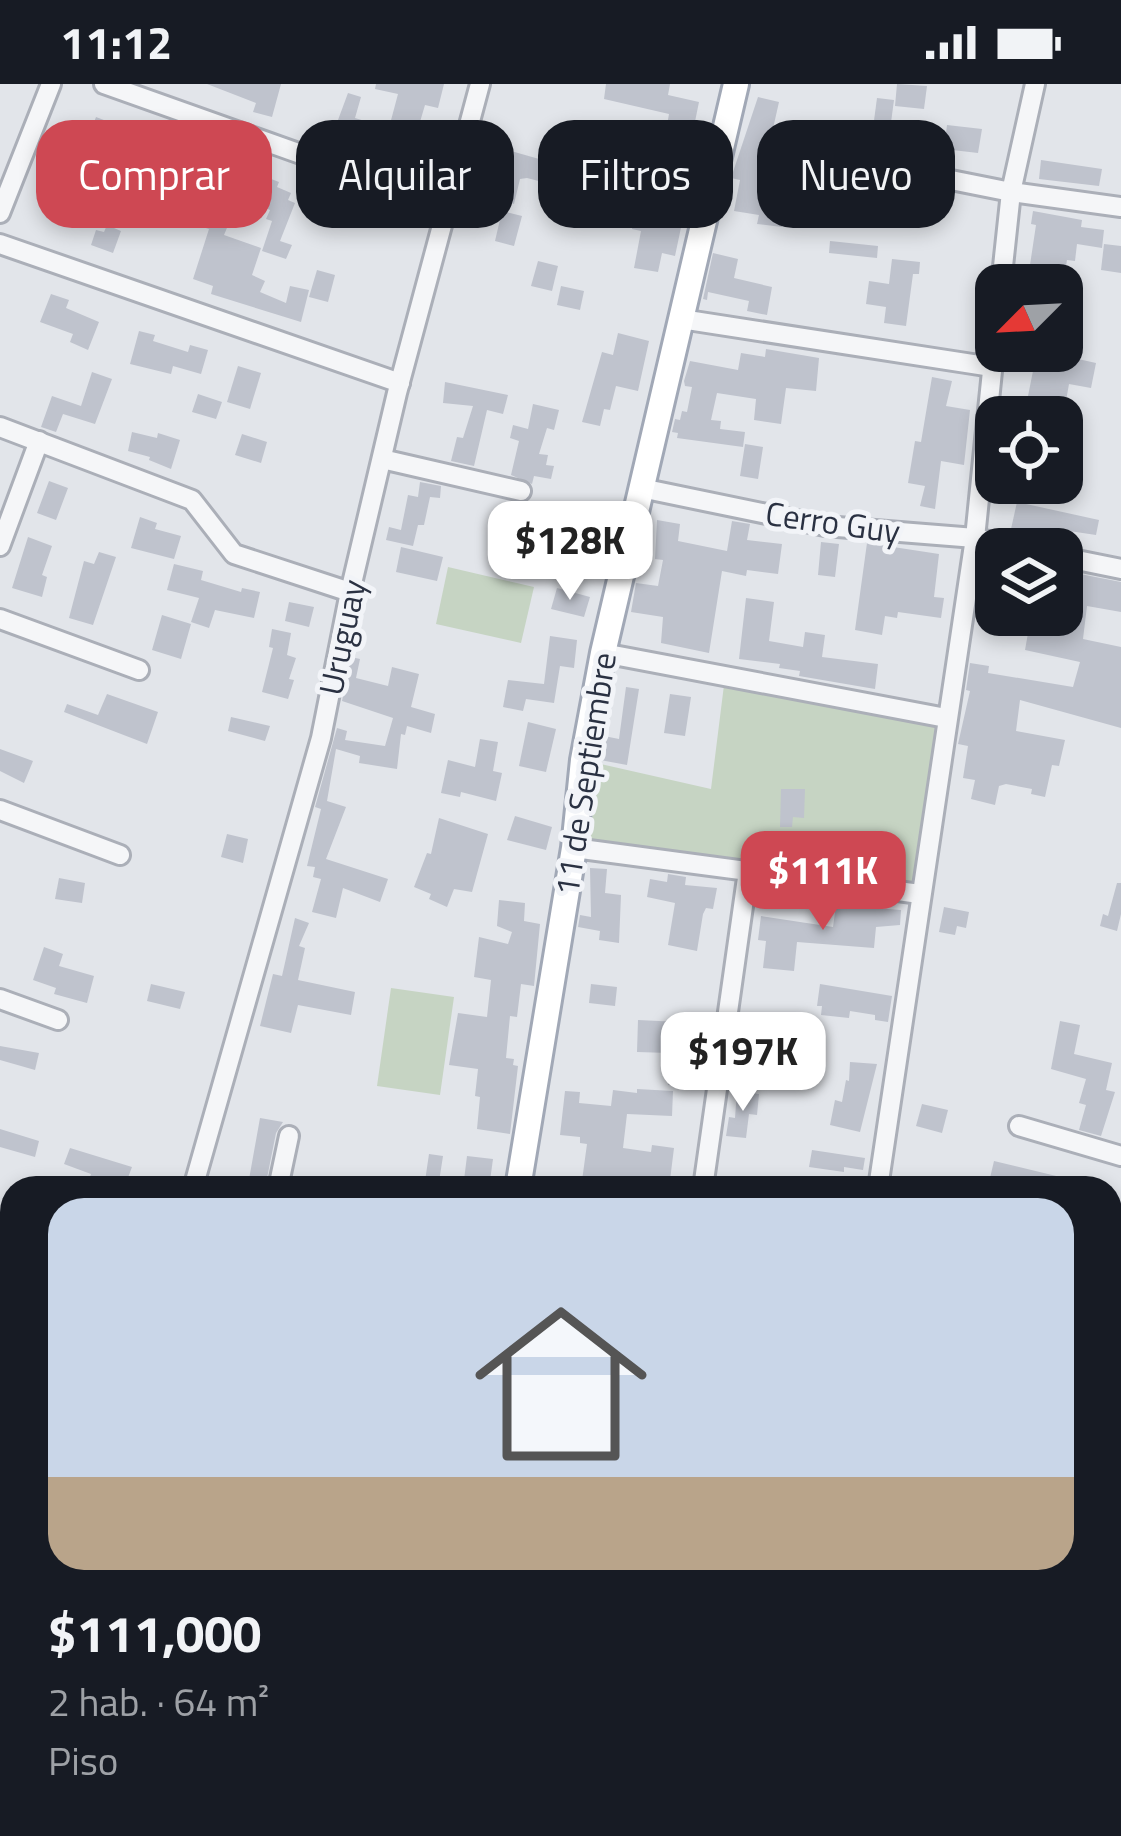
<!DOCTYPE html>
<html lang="es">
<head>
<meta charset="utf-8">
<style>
  :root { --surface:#171b24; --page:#20242c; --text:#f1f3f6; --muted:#9ea1a6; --accent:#ce4853 }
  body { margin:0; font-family:"Titillium Web",sans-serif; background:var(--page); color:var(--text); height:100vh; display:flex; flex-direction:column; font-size:45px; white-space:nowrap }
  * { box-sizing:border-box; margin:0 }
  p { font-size:39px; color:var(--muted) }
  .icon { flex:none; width:66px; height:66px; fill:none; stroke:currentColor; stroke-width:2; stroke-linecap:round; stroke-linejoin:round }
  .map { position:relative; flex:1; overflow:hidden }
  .details { position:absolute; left:0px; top:1092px; width:1122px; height:660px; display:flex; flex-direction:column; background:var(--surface); border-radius:36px 36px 0 0; box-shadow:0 6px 18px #0003 }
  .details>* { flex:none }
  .top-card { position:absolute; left:36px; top:36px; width:1050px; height:108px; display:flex; gap:24px }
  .needle { width:78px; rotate:246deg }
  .fabs { position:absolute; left:975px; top:180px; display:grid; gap:24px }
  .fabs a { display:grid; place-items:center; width:108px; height:108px; border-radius:24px; background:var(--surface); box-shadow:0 6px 18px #0003; font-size:60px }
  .price { position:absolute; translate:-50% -102px; padding:0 27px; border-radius:24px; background:#fff; color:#222; font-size:39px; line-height:78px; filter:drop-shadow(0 3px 6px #0008) }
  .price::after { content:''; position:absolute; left:50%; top:72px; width:36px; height:27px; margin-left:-18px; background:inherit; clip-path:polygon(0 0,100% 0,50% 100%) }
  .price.active { background:var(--accent); color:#fff }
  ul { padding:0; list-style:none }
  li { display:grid; align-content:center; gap:24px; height:636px; padding:0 48px }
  li span { display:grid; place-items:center; height:372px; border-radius:36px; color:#555 }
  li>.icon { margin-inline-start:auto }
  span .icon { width:216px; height:216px; fill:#fffc; stroke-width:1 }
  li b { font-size:51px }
  .tag { padding:0 42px; border-radius:36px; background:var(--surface); box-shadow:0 6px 18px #0003; font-size:42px; line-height:108px }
  .tag.active { background:var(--accent); color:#fff }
  .status { display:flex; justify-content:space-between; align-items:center; height:84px; padding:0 60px; background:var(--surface); direction:ltr }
  .status svg { height:33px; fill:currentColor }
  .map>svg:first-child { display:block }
  .green { fill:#c6d4c3 }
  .building { fill:#bfc3cd }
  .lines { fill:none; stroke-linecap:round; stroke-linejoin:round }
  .minor-casing { stroke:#abafb8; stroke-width:24 }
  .major-casing { stroke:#a1a8b6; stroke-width:30 }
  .minor { stroke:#f5f6f8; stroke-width:18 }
  .major { stroke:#fff; stroke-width:24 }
  .labels { text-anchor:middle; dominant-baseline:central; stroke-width:10; stroke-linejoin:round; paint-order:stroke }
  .street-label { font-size:33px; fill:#2a3142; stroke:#f2f4f8 }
</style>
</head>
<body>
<div class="status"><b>11:12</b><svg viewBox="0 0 49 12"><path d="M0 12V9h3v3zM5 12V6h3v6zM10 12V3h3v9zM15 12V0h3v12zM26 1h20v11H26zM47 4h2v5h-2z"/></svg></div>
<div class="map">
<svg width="1121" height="1752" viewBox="0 0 1121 1752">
  <rect width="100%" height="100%" fill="#e2e5ea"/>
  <!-- green -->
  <g class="green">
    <path d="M 448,483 L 534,503 L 521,559 L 436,540 Z"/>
    <path d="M 725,593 L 946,634 L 919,810 L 574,764 L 583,676 L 711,705 Z"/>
    <path d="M 391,904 L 454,913 L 440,1011 L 377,1002 Z"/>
  </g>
  <!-- building -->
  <g class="building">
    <path d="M 207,0 L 281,0 L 272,33 L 253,28 L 256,19 Z"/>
    <path d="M 376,0 L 444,0 L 438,24 L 425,21 L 417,48 L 390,40 L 398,10 L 375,5 Z"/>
    <path d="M 606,0 L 670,0 L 668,11 L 699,18 L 689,67 L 664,58 L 669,30 L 604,15 Z"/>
    <path d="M 897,0 L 927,2 L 924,25 L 895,22 Z"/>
    <path d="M 348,9 L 361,13 L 355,34 L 378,41 L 367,77 L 328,63 Z"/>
    <path d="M 758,13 L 779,18 L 772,49 L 798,57 L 782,143 L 757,140 L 759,131 L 734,127 L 740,96 L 731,94 Z"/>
    <path d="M 877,14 L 894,16 L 888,61 L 871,59 Z"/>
    <path d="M 96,33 L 122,43 L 115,62 L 89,52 Z"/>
    <path d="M 947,41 L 982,45 L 978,69 L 944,65 Z"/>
    <path d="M 108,61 L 126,68 L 116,95 L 98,87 Z"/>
    <path d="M 511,67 L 585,88 L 581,108 L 527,94 L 520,95 L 514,120 L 500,116 Z"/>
    <path d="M 1041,76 L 1102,85 L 1099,102 L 1039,95 Z"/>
    <path d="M 61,85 L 88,94 L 83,110 L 56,100 Z"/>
    <path d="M 194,88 L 242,108 L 224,151 L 261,164 L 252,191 L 265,197 L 260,208 L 286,219 L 290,202 L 309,206 L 301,238 L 211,210 L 213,202 L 193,195 L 209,145 L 196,141 L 204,121 L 186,115 Z"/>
    <path d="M 258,90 L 279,98 L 277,103 L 291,109 L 288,116 L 295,119 L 280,157 L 292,161 L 286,175 L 262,167 L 272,137 L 266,135 L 270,126 L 247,116 Z"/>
    <path d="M 638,103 L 667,110 L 662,129 L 683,134 L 675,172 L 662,169 L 658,188 L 634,184 L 641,147 L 632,145 Z"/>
    <path d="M 502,127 L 522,132 L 514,162 L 495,157 Z"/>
    <path d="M 1033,127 L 1082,136 L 1081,143 L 1104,146 L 1102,164 L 1077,160 L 1075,177 L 1067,176 L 1063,201 L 1027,201 L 1036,141 L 1031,140 Z"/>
    <path d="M 107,141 L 121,147 L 113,169 L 91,161 L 96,146 L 104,148 Z"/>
    <path d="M 830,157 L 878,162 L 877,174 L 829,169 Z"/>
    <path d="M 1104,160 L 1121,162 L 1121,189 L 1101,186 Z"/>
    <path d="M 713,169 L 738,175 L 734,194 L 772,203 L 767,231 L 747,227 L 749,217 L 708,208 L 707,216 L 703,215 Z"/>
    <path d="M 892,175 L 920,178 L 919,190 L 913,190 L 906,242 L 884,239 L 886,223 L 866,220 L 869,197 L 889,200 Z"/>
    <path d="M 538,177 L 558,182 L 552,207 L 531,202 Z"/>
    <path d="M 317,186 L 335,191 L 328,218 L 309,213 Z"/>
    <path d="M 561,202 L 584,207 L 580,226 L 557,221 Z"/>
    <path d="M 51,210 L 69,216 L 66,224 L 99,238 L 88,266 L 70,258 L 73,250 L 40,238 Z"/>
    <path d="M 139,247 L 155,251 L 153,257 L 188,268 L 190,261 L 208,266 L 201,290 L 173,282 L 171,290 L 130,280 Z"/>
    <path d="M 618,249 L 649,257 L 638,307 L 616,302 L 610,326 L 604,325 L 600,342 L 582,338 L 602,268 L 613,271 Z"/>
    <path d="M 766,265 L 819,274 L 816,307 L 786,304 L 781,340 L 754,336 L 756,315 L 717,309 L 711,336 L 721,337 L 720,345 L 745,348 L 743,363 L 677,354 L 678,349 L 672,348 L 675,335 L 680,336 L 682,327 L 687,328 L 692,303 L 685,302 L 684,297 L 690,277 L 738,286 L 741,269 L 765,273 Z"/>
    <path d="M 1042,267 L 1096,279 L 1091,304 L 1069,300 L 1064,328 L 1026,322 L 1036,272 L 1041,273 Z"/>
    <path d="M 238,282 L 261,289 L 250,325 L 227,318 Z"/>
    <path d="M 92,288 L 112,295 L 95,340 L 63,330 L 56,348 L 41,343 L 52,312 L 81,322 Z"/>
    <path d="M 932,293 L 952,297 L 946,322 L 970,326 L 964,381 L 941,377 L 935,425 L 920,422 L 925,402 L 908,399 L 915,357 L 921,358 Z"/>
    <path d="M 445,298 L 508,311 L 503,330 L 487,326 L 474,382 L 451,377 L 457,353 L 463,354 L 473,322 L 443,319 Z"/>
    <path d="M 198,310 L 222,318 L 216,335 L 192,328 Z"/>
    <path d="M 533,320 L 559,326 L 554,346 L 547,344 L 539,370 L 548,371 L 546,381 L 554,382 L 551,395 L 534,392 L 532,400 L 511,391 L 519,357 L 510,354 L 513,341 L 528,345 Z"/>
    <path d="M 132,348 L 157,354 L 158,349 L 180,356 L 171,385 L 149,376 L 150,373 L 128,367 Z"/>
    <path d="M 242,350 L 267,358 L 261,379 L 235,371 Z"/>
    <path d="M 745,360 L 763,363 L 758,395 L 740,392 Z"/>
    <path d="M 49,397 L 68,404 L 56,436 L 37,429 Z"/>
    <path d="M 420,398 L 441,402 L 440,414 L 430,413 L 424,441 L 418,441 L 413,462 L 386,456 L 389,443 L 401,446 L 408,411 L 418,413 Z"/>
    <path d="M 1017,418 L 1099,436 L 1096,451 L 1056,445 L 1054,456 L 1011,445 Z"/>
    <path d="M 140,433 L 157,439 L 155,445 L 181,452 L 174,475 L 131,464 Z"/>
    <path d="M 657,436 L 680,440 L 678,457 L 727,467 L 732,437 L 750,440 L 747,456 L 782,460 L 778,490 L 747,486 L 746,492 L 722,487 L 709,569 L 661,559 L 663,533 L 631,528 L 636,499 L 658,502 L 663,476 L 655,475 Z"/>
    <path d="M 556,438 L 591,449 L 585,472 L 549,462 Z"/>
    <path d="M 28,453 L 52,462 L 42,491 L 47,493 L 42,513 L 12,504 Z"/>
    <path d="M 821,458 L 839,460 L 835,493 L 818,491 Z"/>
    <path d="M 867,459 L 939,470 L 934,513 L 944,514 L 941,534 L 898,528 L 897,534 L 885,532 L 882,551 L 855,546 Z"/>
    <path d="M 401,463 L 443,473 L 437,497 L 396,488 Z"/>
    <path d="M 99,468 L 116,473 L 93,541 L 69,534 L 84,477 L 94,480 Z"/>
    <path d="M 174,480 L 203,487 L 201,496 L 241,508 L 242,504 L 260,508 L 254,534 L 215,526 L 209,544 L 191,538 L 199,514 L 167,506 Z"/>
    <path d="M 1070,488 L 1121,498 L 1121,528 L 1087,522 L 1083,555 L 1121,563 L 1121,644 L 1020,616 L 1016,647 L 1065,656 L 1059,682 L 1052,681 L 1045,713 L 1031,710 L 1032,705 L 1006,700 L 999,702 L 995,721 L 971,715 L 975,696 L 963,694 L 968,662 L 958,660 L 970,607 L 966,606 L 970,579 L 989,582 L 988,589 L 1073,603 L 1080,578 L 1025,566 L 1030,538 L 1062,544 L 1062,508 L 1067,509 Z"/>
    <path d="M 557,504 L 590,513 L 584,533 L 551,525 Z"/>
    <path d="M 746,514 L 774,518 L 769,557 L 803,563 L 805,548 L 825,551 L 822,573 L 878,580 L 875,605 L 799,592 L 800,587 L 779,584 L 780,580 L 739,575 Z"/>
    <path d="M 289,518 L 314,523 L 309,543 L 285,537 Z"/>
    <path d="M 162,531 L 191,540 L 181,575 L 152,566 Z"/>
    <path d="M 272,545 L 291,549 L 287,571 L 296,574 L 289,595 L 294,596 L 288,615 L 262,608 L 273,564 L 269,563 Z"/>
    <path d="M 550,552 L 577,556 L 574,584 L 560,582 L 554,619 L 526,615 L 523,627 L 503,623 L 508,596 L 544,600 Z"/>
    <path d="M 351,573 L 360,575 L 356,594 L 388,602 L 392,583 L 419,590 L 411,623 L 435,630 L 431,649 L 407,642 L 405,651 L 401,650 L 397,685 L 359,679 L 360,672 L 336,665 L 327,717 L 346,723 L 326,775 L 388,795 L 380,818 L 343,804 L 336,834 L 312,828 L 321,795 L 313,793 L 315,783 L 307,782 L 321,725 L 315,723 L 337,644 L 347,647 L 345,656 L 385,662 L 393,634 L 342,617 Z"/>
    <path d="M 626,603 L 639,605 L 627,681 L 600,676 L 604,652 L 619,655 Z"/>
    <path d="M 107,610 L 158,628 L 147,660 L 64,628 L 67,620 L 98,631 Z"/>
    <path d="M 670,610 L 691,613 L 685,652 L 664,649 Z"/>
    <path d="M 231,633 L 270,642 L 265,657 L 228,647 Z"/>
    <path d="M 528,638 L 556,645 L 546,688 L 519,682 Z"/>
    <path d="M 480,655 L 498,658 L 493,687 L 502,689 L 496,717 L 461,708 L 460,713 L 441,709 L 448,676 L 475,683 Z"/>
    <path d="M 0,665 L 33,677 L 24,699 L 0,687 Z"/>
    <path d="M 781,705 L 805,705 L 804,734 L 793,733 L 792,743 L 780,743 Z"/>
    <path d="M 515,732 L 552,743 L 546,766 L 507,756 Z"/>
    <path d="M 439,734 L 488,750 L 472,808 L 454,805 L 447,823 L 429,815 L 431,810 L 414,803 L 427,769 L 431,770 Z"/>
    <path d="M 227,750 L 248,755 L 243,779 L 221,773 Z"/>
    <path d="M 590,784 L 607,785 L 605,809 L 621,811 L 619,859 L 599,856 L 600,847 L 578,843 L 580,831 L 591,833 Z"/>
    <path d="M 668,790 L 686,793 L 685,801 L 717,804 L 713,825 L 706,824 L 703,830 L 697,867 L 668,861 L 675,819 L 647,813 L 650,795 L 667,798 Z"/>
    <path d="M 59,794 L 85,799 L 82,819 L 55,815 Z"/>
    <path d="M 1117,799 L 1121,799 L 1121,830 L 1117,847 L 1100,842 L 1103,830 L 1108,832 Z"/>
    <path d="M 499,816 L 525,819 L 524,837 L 540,840 L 534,902 L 521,900 L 517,933 L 510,932 L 506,974 L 514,975 L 513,981 L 518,982 L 510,1050 L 477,1045 L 480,1013 L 475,1012 L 478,985 L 449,981 L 458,929 L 487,933 L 491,896 L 474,893 L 479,853 L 508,860 L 512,848 L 497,842 Z"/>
    <path d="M 836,821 L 901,826 L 900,841 L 876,843 L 874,864 L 797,858 L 794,887 L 763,884 L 766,857 L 758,856 L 761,832 L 833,843 Z"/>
    <path d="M 944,823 L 969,828 L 966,844 L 957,842 L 955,851 L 939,848 Z"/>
    <path d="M 295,834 L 309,839 L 299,862 L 305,864 L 298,896 L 355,908 L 351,931 L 298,921 L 291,949 L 260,942 L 273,890 L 282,892 Z"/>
    <path d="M 44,863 L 63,870 L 59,882 L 94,892 L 87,919 L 54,910 L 56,904 L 33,896 Z"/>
    <path d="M 151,900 L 185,908 L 180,925 L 147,917 Z"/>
    <path d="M 591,900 L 617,903 L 615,922 L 589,919 Z"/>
    <path d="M 820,900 L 892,912 L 888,938 L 875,936 L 875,931 L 850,927 L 849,934 L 821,931 L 822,922 L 817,922 Z"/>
    <path d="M 638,936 L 680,938 L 679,947 L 702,948 L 701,970 L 698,970 L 697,989 L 691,989 L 690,1002 L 668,1001 L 669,969 L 637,968 Z"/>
    <path d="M 1060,937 L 1080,941 L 1074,970 L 1112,979 L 1106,1006 L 1115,1008 L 1101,1052 L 1079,1046 L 1086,1021 L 1079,1019 L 1086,995 L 1051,985 Z"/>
    <path d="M 0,962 L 39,969 L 35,986 L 0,976 Z"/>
    <path d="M 850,978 L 877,980 L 860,1048 L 830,1041 L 835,1016 L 842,1018 L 846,996 L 849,997 Z"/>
    <path d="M 637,1005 L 673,1007 L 672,1032 L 627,1030 L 623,1064 L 651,1068 L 652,1061 L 674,1064 L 669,1104 L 628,1104 L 600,1098 L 599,1104 L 581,1104 L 587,1060 L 580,1059 L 580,1053 L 560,1051 L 565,1007 L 580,1008 L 579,1019 L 611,1022 L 613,1006 L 637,1009 Z"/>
    <path d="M 737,1007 L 759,1010 L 757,1031 L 749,1030 L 746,1054 L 726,1052 L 729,1033 L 735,1034 Z"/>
    <path d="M 922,1020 L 948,1026 L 942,1049 L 916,1042 Z"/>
    <path d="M 260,1034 L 283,1038 L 276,1049 L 265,1104 L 248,1101 Z"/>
    <path d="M 0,1045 L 39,1057 L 35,1073 L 0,1063 Z"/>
    <path d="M 70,1064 L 132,1083 L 124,1104 L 86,1104 L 91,1090 L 64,1080 Z"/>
    <path d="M 812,1066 L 865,1074 L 863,1086 L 844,1083 L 844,1088 L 809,1083 Z"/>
    <path d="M 429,1070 L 443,1072 L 438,1104 L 424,1104 Z"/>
    <path d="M 467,1072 L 493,1075 L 489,1104 L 463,1104 Z"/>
    <path d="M 994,1077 L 1085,1099 L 1084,1104 L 1031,1104 L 990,1094 Z"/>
    <path d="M 0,1202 L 12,1206 L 12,1260 L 0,1256 Z"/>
    <path d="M 0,1632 L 12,1634 L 8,1663 L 12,1663 L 12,1684 L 0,1681 Z"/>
  </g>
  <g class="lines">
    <defs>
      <g id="minor">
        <path d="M 104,0 L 447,122"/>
        <path d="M 821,70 L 1011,108 L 1121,123"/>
        <path d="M 0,129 L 51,0"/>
        <path d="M 0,160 L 400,299"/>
        <path d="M 1001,201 L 1011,108 L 1035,0"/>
        <path d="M 681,235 L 992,283"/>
        <path d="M 0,343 L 192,416 L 234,470 L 350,508"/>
        <path d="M 382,375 L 521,407"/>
        <path d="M 641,404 L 825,442 L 975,454 L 1026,465"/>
        <path d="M 0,462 L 39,357"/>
        <path d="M 1062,473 L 1121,485"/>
        <path d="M 0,535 L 139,586"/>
        <path d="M 603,569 L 946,634"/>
        <path d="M 0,726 L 120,771"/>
        <path d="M 574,764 L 920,810"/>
        <path d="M 0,915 L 58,936"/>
        <path d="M 1019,1042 L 1121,1072"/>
        <path d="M 193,1104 L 321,654 L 350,508 L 397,309 L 480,0"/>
        <path d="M 278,1104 L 289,1052"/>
        <path d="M 703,1104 L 748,787"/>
        <path d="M 878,1104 L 975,454 L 996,248"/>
        <path d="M 1110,1178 L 1121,1132"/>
        <path d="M 0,1291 L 12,1295"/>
        <path d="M 1110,1324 L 1121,1327"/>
        <path d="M 748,1740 L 772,1744"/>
        <path d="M 32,1752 L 35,1740"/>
        <path d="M 227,1752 L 230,1740"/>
        <path d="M 1019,1752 L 1021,1740"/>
      </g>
      <g id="major">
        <path d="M 518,1104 L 574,764 L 583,676 L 603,569 L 736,0"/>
        <path d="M 413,1752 L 416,1740"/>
      </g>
    </defs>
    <!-- minor casing -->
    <use href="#minor" class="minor-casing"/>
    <!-- major casing -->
    <use href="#major" class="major-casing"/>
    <!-- minor -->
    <use href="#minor" class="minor"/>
    <!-- major -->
    <use href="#major" class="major"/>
  </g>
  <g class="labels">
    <!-- street labels -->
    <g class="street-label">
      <text transform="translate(833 438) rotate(8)">Cerro Guy</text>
      <text transform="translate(342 553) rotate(-78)">Uruguay</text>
      <text transform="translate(585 690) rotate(-81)">11 de Septiembre</text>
    </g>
  </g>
</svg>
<div class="fabs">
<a><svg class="needle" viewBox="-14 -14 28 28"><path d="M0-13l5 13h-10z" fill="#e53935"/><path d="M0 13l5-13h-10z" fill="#9ea1a6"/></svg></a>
<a><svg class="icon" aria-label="locate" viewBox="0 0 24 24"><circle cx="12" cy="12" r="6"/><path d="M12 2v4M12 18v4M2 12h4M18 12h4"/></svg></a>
<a><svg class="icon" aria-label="layers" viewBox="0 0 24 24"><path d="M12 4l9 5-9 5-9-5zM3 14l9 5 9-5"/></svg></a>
</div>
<b class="price" style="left:570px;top:519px">$128K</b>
<b class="price active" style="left:823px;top:849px">$111K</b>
<b class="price" style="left:743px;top:1030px">$197K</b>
<div class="top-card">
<a class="tag active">Comprar</a>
<a class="tag">Alquilar</a>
<a class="tag">Filtros</a>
<a class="tag">Nuevo</a>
</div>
<section class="details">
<ul>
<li><span style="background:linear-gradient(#c9d6e8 75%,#b9a48a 0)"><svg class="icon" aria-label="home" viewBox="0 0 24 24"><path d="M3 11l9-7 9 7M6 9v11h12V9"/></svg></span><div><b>$111,000</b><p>2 hab. · 64 m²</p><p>Piso</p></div></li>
</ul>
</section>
</div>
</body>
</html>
